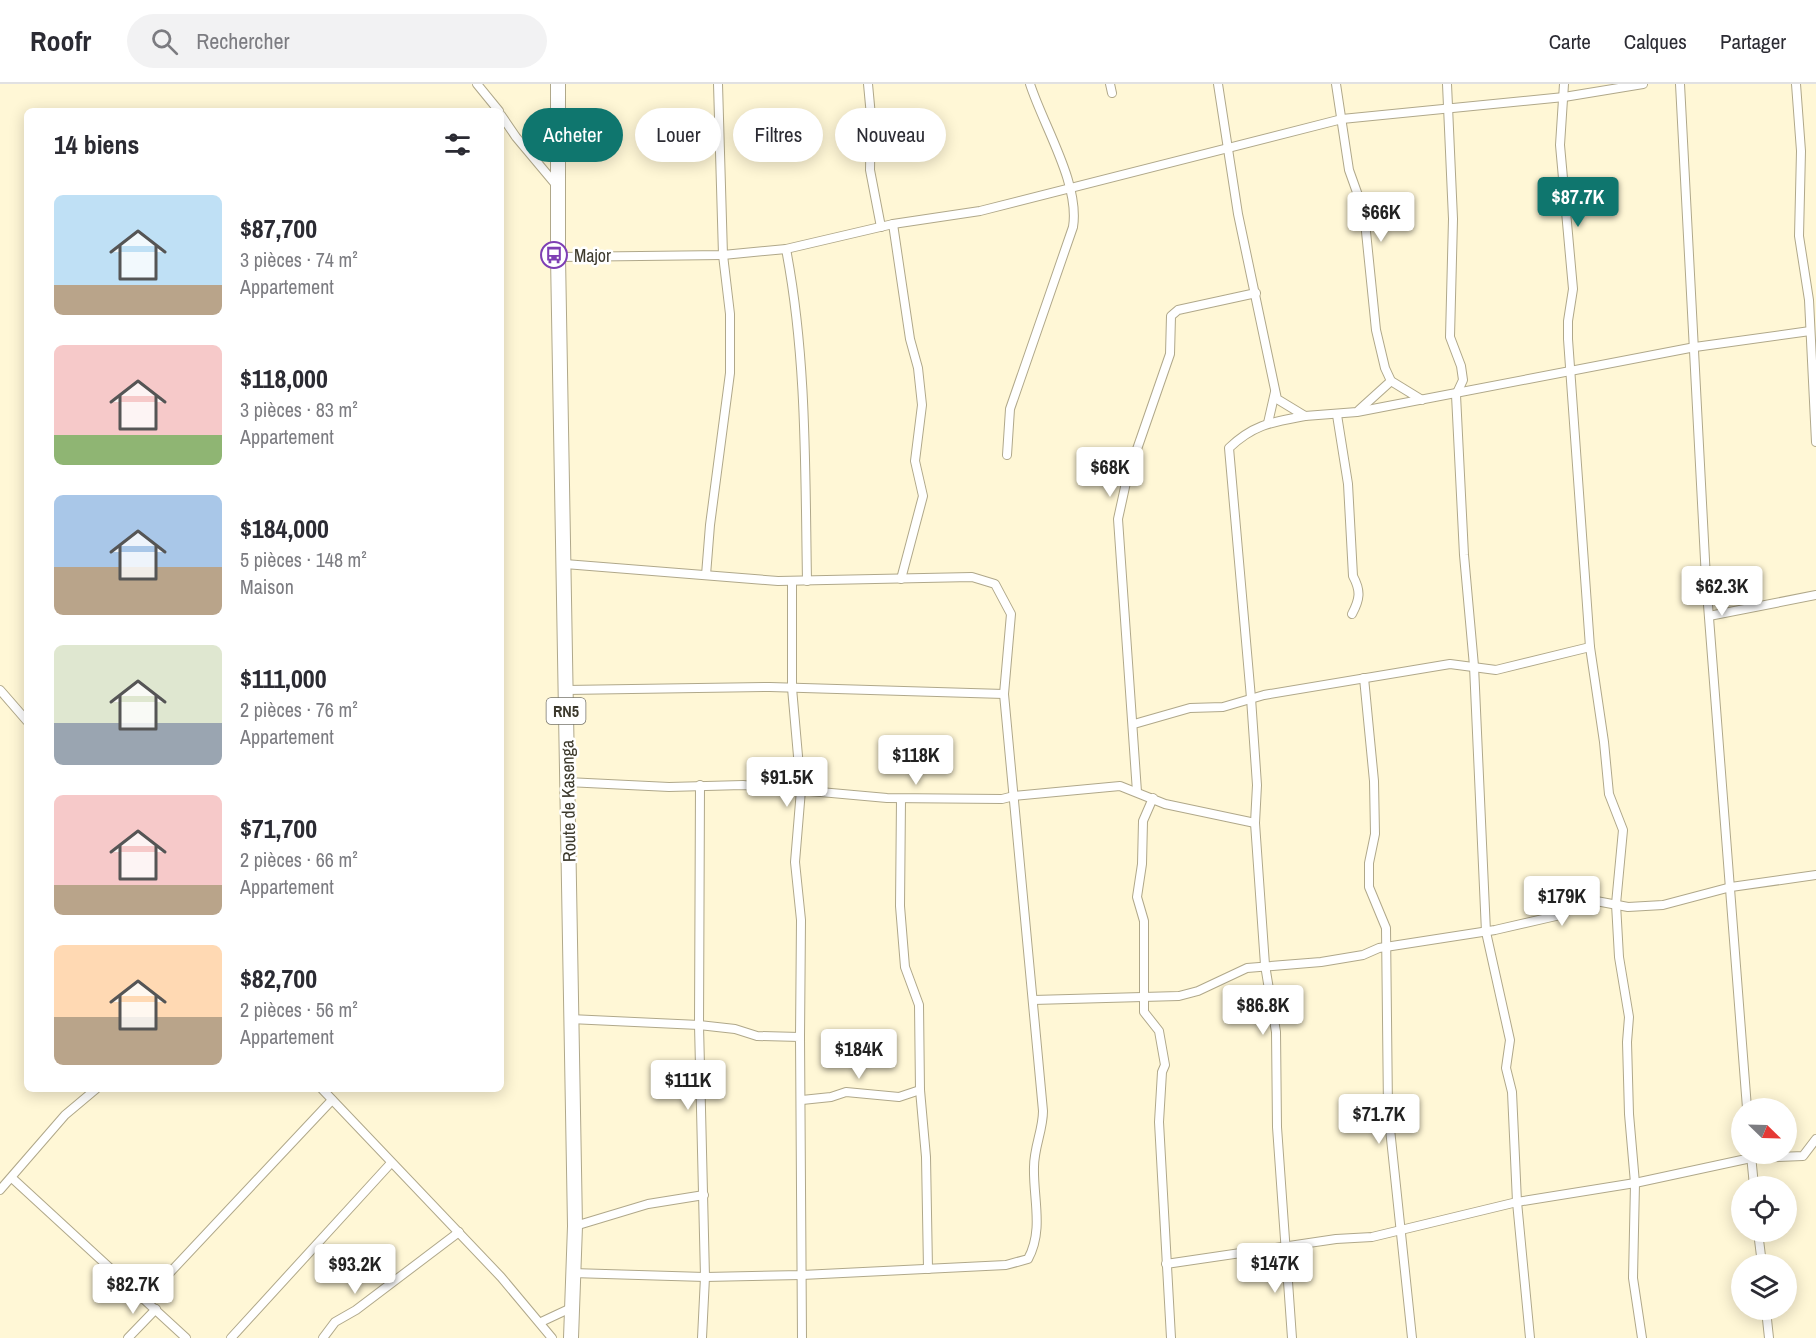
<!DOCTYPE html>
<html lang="fr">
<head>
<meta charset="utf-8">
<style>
  :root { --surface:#fff; --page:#f2f2f3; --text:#2b2b33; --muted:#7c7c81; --line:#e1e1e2; --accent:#0f766e }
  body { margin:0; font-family:"Archivo Narrow",sans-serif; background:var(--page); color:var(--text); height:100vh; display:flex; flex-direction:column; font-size:22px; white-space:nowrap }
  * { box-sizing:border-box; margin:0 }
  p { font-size:20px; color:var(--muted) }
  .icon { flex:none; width:33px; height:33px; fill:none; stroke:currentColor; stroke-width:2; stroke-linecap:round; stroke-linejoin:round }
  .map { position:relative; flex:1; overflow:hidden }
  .side { position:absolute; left:24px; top:24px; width:480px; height:984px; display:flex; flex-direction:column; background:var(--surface); border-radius:9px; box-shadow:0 3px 15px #0003 }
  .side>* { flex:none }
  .guide { position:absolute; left:522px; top:24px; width:570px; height:54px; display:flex; gap:12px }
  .needle { width:39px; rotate:113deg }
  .tools { position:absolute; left:1731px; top:1014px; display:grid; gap:12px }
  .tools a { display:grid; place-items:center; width:66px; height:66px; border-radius:50%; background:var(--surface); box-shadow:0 3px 15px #0003; font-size:30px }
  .price { position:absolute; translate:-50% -51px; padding:0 14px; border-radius:6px; background:#fff; color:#222; font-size:20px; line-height:39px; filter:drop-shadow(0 2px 3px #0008) }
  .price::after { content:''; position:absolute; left:50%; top:36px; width:18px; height:14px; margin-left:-9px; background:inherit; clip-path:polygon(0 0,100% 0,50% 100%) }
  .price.active { background:var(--accent); color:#fff }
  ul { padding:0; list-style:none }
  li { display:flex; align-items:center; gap:18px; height:150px; padding:0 30px }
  li span { display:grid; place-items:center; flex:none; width:168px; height:120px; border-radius:9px; color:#555 }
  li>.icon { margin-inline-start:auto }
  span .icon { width:72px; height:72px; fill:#fffc; stroke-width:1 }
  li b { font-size:26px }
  h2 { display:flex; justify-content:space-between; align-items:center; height:72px; padding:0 30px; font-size:26px }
  .chip { padding:0 21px; border-radius:27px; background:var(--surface); box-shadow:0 3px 15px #0003; font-size:21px; line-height:54px }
  .chip.active { background:var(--accent); color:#fff }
  header { display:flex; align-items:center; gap:36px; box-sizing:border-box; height:84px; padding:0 30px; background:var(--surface); border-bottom:2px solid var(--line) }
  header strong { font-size:28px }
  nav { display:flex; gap:33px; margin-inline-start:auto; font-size:21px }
  .search { width:420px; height:54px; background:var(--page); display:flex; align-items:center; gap:15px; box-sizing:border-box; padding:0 21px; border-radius:33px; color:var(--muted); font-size:22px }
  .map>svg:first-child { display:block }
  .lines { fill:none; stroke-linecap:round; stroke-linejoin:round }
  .street-casing { stroke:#b0a88a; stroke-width:10 }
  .highway-casing { stroke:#b0a88a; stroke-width:16 }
  .street { stroke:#fff; stroke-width:8 }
  .highway { stroke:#fff; stroke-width:14 }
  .labels { text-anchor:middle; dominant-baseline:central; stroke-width:5; stroke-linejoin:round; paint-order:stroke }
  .shield { fill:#fff; stroke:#77756c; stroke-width:1.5 }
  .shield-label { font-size:16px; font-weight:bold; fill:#3d3a2d }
  .poi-label { font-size:18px; fill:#3d3a2d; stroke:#fff; text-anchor:start }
  .street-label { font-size:18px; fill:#3d3a2d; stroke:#fff }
</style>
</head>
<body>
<header>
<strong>Roofr</strong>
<div class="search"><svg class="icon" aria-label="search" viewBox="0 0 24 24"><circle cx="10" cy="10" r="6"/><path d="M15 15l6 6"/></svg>Rechercher</div>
<nav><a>Carte</a><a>Calques</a><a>Partager</a></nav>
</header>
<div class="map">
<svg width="1816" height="1254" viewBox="0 0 1816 1254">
  <rect width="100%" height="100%" fill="#fff7d6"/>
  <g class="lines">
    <defs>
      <g id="street">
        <path d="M 477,0 L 499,27"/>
        <path d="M 868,0 L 871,32 L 870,86 L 881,143"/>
        <path d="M 1110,0 L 1112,9"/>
        <path d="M 1218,0 L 1238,130 L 1277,315 L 1305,332 L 1357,328 L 1695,263 L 1810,247"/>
        <path d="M 1336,0 L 1349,86 L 1364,128 L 1376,246 L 1385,284 L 1391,297 L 1422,316"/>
        <path d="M 1447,0 L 1453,135 L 1450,253 L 1461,282 L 1463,296 L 1456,311 L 1464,471 L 1474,582 L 1486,848 L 1510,956 L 1506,984 L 1512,1008 L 1517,1118 L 1530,1254"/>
        <path d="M 1564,0 L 1560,61 L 1573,205 L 1568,237 L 1568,255 L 1590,563 L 1604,658 L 1609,710 L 1623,746 L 1616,820 L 1619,873 L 1629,933 L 1627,958 L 1629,1030 L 1635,1099 L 1633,1194 L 1642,1254"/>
        <path d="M 1680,0 L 1706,495 L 1747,1024"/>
        <path d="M 1796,0 L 1801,67 L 1799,152 L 1809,216 L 1816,358"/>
        <path d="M 501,31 L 516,53 L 557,102"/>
        <path d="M 893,140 L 910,255 L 918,284 L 922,321 L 915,377 L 923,412 L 901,495"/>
        <path d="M 786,165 C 807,274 805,386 807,497"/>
        <path d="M 558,173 L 723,171 L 786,165 L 893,140 L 980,127 L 1342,35 L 1564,13 L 1643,0"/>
        <path d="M 1359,326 L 1391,297"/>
        <path d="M 1337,331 L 1348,400 L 1353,492 C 1361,507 1360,515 1352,530"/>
        <path d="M 1268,339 L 1275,308"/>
        <path d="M 1007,371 L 1010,325 L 1073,143 C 1080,100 1044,43 1030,0"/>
        <path d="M 565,480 L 778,497 L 972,493 L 995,500 L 1011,530 L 1004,610 L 1043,1027 C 1043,1046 1034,1063 1034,1083 C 1033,1114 1044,1146 1028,1175 L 1006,1181 L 802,1191 L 705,1193 L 572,1189"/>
        <path d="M 706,491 L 710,441 L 730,289 L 730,230 L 723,171 L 718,0"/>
        <path d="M 792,497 L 792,604 L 801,706 L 795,778 L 801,836 L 800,953"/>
        <path d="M 1709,532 L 1816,511"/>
        <path d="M 1364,594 L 1374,697 L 1375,750 L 1369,779 L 1369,803 L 1386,844 L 1388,1026 L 1412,1254"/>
        <path d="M 0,606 L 27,637"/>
        <path d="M 566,606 L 770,603 L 1004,610"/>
        <path d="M 1134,640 L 1190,624 L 1223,623 L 1264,611 L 1450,580 L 1496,586 L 1590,563"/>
        <path d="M 567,698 L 669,703 L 743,701 L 887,714 L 1002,715 L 1014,712 L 1120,702 L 1165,720 L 1255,739"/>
        <path d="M 700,701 L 699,941 L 705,1193 L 702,1254"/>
        <path d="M 1137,708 L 1118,435 L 1127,394 L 1170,270 L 1171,232 L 1178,226 L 1256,209"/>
        <path d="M 1153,714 L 1143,737 L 1142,780 L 1137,813 L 1144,837 L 1144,928 L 1159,947 L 1165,981 L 1162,988 L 1159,1038 L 1171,1254"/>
        <path d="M 901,715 L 900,822 L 905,883 L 919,921 L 920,1006 L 926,1073 L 928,1185"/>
        <path d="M 1033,916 L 1179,912 L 1198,907 L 1247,884 L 1321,878 L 1363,871 L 1379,864 L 1495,846 L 1556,832 L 1591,816 L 1628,823 L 1663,821 L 1731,803 L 1816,791"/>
        <path d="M 570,935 L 699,941 L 735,945 L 757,952 L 800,953 L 802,1254"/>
        <path d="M 322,1005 L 501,1193 L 552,1254"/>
        <path d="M 802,1016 L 831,1013 L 846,1008 L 899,1013 L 920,1006"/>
        <path d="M 1751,1071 L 1754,1102"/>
        <path d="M 12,1094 L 186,1254"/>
        <path d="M 0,1106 L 65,1031 L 96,1005"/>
        <path d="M 575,1142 L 648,1120 L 704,1111"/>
        <path d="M 1758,1148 L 1762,1180"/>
        <path d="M 1166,1180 L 1336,1155 L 1372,1153 L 1517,1118 L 1635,1099 L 1751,1074 L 1803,1072 L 1816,1055"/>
        <path d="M 146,1214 L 332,1016"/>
        <path d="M 1766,1226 L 1769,1254"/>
        <path d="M 541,1238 L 571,1224"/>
        <path d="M 128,1254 L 156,1225"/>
        <path d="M 231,1254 L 391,1079"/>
        <path d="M 323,1254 L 335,1238 L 356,1226 L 459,1148"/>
        <path d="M 1292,1254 L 1277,1043 L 1276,948 L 1265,881 L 1255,739 L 1257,701 L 1251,614 L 1229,364 C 1254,340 1273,338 1305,332"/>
      </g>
      <path id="highway" d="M 558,0 L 558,173 L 575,1142 L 571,1254"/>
    </defs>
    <!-- street casing -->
    <use href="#street" class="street-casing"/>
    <!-- highway casing -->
    <use href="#highway" class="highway-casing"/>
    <!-- street -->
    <use href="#street" class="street"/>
    <!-- highway -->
    <use href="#highway" class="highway"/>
  </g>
  <!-- icons -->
  <defs>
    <symbol id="bus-ring" viewBox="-11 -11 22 22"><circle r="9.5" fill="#fff" stroke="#7e3fb4" stroke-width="1.5"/><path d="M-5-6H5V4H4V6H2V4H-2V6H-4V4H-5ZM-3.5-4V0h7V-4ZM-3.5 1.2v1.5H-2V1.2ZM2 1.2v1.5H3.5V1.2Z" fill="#7e3fb4"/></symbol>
  </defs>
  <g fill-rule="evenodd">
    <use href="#bus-ring" x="539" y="156" width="30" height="30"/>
  </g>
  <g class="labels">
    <!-- shield labels -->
    <rect class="shield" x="546.5" y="614" width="39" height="26" rx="4.5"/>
    <g class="shield-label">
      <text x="566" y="627">RN5</text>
    </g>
    <!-- poi labels -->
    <g class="poi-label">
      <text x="574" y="171">Major</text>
    </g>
    <!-- street labels -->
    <g class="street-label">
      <text transform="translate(568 717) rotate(-91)">Route de Kasenga</text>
    </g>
  </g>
</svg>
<div class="tools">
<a><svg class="needle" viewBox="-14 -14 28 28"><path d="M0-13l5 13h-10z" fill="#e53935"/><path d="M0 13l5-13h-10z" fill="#7c7c81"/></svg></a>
<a><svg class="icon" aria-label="locate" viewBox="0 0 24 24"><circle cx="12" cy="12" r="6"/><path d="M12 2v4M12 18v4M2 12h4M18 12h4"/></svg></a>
<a><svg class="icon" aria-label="layers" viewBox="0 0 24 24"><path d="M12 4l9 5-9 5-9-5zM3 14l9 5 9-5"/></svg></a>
</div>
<b class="price active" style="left:1578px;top:144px">$87.7K</b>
<b class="price" style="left:1381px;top:159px">$66K</b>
<b class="price" style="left:1110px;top:414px">$68K</b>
<b class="price" style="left:1722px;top:533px">$62.3K</b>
<b class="price" style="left:916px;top:702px">$118K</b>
<b class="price" style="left:787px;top:724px">$91.5K</b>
<b class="price" style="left:1562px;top:843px">$179K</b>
<b class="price" style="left:1263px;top:952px">$86.8K</b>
<b class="price" style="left:859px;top:996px">$184K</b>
<b class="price" style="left:688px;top:1027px">$111K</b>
<b class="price" style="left:1379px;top:1061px">$71.7K</b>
<b class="price" style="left:1275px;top:1210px">$147K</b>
<b class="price" style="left:355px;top:1211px">$93.2K</b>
<b class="price" style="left:133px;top:1231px">$82.7K</b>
<div class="guide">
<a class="chip active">Acheter</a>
<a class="chip">Louer</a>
<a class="chip">Filtres</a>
<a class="chip">Nouveau</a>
</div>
<section class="side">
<h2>14 biens<svg class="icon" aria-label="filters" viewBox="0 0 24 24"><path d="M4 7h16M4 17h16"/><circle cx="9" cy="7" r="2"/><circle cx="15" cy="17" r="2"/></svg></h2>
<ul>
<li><span style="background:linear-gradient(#bfe0f5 75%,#b9a48a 0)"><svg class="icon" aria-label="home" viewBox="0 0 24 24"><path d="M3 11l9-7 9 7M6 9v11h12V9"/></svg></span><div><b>$87,700</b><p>3 pièces · 74 m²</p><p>Appartement</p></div></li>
<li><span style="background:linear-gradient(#f6c9c9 75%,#8fb573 0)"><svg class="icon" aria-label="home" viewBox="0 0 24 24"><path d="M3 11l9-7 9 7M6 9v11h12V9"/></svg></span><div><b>$118,000</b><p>3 pièces · 83 m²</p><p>Appartement</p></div></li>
<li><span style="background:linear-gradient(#a9c7e8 60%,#b9a48a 0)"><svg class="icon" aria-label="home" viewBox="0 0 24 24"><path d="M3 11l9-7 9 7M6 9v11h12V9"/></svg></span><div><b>$184,000</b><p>5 pièces · 148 m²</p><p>Maison</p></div></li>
<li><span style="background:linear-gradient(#dfe7d0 65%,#9aa5b1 0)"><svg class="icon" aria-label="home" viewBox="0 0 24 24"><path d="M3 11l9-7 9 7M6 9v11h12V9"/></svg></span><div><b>$111,000</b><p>2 pièces · 76 m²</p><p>Appartement</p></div></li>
<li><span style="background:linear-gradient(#f6c9c9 75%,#b9a48a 0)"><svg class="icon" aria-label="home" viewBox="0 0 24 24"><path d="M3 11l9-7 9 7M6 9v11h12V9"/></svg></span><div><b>$71,700</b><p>2 pièces · 66 m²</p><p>Appartement</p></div></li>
<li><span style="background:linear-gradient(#ffd9b3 60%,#b9a48a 0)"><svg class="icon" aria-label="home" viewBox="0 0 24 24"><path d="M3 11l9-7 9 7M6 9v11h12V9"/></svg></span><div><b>$82,700</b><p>2 pièces · 56 m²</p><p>Appartement</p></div></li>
</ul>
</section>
</div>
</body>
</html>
